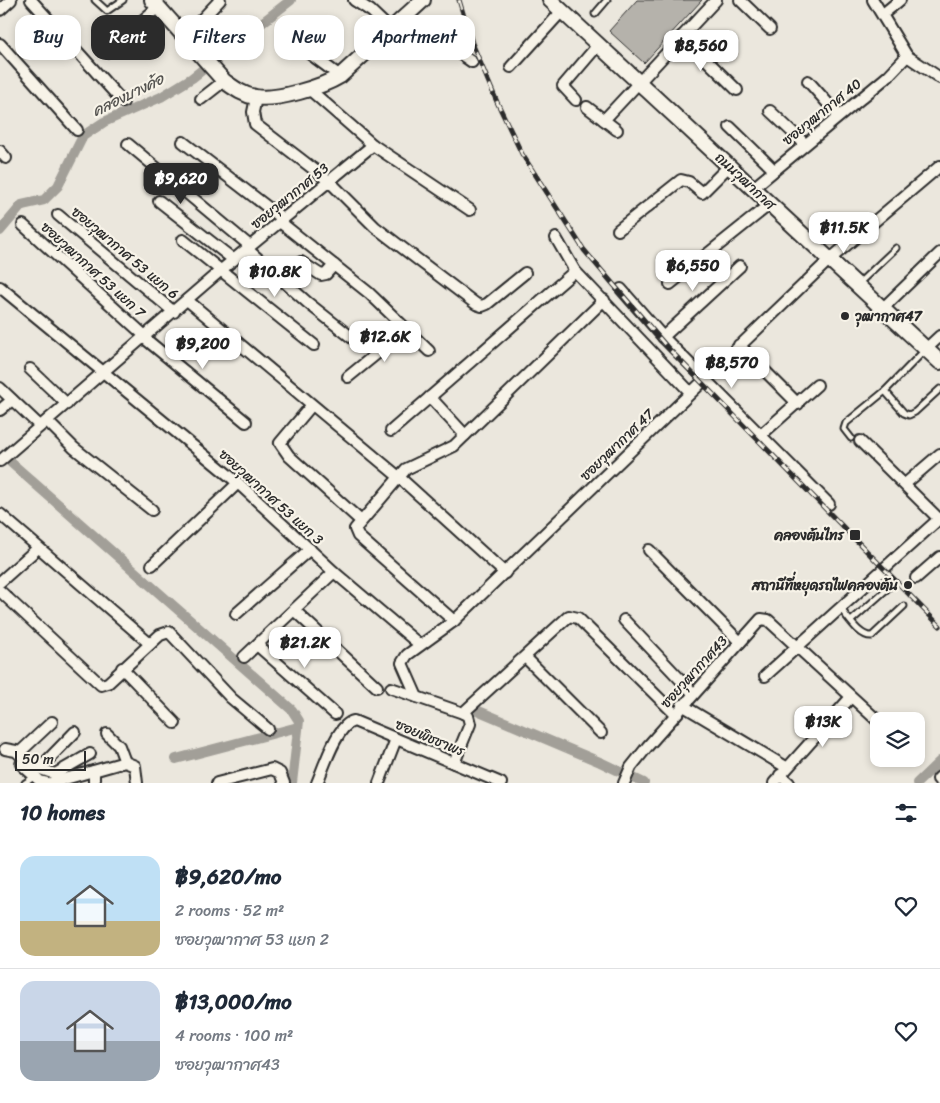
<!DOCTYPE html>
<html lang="en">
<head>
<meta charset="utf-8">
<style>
  :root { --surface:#fff; --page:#f6f6f7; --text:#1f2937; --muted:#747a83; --line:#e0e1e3; --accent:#2b2b2b }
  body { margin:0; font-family:Sriracha,"Playpen Sans Thai",sans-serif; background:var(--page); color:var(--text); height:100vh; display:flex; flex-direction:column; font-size:19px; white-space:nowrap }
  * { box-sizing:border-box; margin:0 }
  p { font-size:16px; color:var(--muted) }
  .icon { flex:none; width:28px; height:28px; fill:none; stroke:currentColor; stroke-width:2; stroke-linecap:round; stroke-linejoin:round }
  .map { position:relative; height:783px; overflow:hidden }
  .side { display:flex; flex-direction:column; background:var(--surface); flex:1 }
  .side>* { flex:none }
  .top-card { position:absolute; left:15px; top:15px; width:500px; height:45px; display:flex; gap:10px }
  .controls { position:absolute; left:870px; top:712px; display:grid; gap:10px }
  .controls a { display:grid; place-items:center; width:55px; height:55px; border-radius:10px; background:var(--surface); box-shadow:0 2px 8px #0003; font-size:25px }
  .scale { position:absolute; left:15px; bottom:12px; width:71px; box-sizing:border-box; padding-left:5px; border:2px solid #2b2b2b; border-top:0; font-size:14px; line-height:18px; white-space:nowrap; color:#2b2b2b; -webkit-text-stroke:4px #f7f3e8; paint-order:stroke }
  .price { position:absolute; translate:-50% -42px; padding:0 11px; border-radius:10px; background:#fff; color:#222; font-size:16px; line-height:32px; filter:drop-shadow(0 1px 2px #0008) }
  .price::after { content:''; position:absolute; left:50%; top:30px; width:15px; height:11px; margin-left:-8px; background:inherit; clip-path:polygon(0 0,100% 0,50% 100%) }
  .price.selected { background:var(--accent); color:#fff }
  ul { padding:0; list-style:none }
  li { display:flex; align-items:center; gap:15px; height:125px; padding:0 20px }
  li+li { border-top:1px solid var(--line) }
  li span { display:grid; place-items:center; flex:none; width:140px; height:100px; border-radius:15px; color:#555 }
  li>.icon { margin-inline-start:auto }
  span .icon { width:60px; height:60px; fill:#fffc; stroke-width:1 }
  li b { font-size:21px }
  h2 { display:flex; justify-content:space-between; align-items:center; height:60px; padding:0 20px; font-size:21px }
  .tag { padding:0 18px; border-radius:15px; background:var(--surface); box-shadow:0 2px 8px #0003; font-size:18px; line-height:45px }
  .tag.selected { background:var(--accent); color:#fff }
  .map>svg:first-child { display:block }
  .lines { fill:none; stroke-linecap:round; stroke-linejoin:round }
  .canal { stroke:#a29f98; stroke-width:10 }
  .building { fill:#b5b2ab; stroke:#2b2b2b }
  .lane-casing { stroke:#2b2b2b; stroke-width:9 }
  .street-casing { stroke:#2b2b2b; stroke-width:14 }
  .secondary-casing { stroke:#2b2b2b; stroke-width:18 }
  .lane { stroke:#f7f3e8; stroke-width:5 }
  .street { stroke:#f7f3e8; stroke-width:10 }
  .secondary { stroke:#f7f3e8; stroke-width:14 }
  .rail-casing { stroke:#2b2b2b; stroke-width:5 }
  .rail { stroke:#f7f3e8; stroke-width:3; stroke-dasharray:9; stroke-linecap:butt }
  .poi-dot { fill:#2b2b2b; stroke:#f7f3e8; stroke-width:2 }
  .labels { text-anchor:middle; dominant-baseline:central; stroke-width:4.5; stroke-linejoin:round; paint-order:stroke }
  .street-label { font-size:14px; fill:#2b2b2b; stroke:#f7f3e8 }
  .poi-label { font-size:14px; font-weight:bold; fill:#2b2b2b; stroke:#f7f3e8; text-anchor:end }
  .water-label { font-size:15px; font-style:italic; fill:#555451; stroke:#f7f3e8 }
</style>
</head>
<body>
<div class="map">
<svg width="940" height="783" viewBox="0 0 940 783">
  <rect width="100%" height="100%" fill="#ebe7dd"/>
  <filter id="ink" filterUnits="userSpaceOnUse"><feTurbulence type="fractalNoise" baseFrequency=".02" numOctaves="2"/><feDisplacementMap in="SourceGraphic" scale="10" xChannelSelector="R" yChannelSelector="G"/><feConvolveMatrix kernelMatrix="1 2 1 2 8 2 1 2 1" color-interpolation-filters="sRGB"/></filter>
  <g filter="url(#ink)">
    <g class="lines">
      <!-- canal -->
      <g class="canal">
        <path d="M 0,231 L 22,205 L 44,200 L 58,186 L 83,136 L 104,122 L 161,97 L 192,78 L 291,0"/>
        <path d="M 8,460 L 292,710 L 299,721 L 292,783"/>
        <path d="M 479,711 L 600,762 L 644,783"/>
        <path d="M 176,759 L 298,727"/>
        <path d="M 917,783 L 940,761"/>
      </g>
    </g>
    <!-- building -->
    <path class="building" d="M 637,0 L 702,0 L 644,63 L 609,31 Z"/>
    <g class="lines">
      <defs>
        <g id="lane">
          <path d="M 95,0 L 107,11 L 123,0"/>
          <path d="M 595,14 L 607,0"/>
          <path d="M 858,284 L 896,248"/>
          <path d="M 925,350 L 885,391 L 904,413 L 909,415 L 915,412 L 940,389"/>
          <path d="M 851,438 L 844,429 L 846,423 L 885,391"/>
          <path d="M 840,608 C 848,617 859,637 872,636 L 904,606"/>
          <path d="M 851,621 L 888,588"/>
          <path d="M 25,783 L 34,777"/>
        </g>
        <g id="street">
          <path d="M 31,0 L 123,102"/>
          <path d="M 354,0 L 371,11 L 391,30"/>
          <path d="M 740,0 L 770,29"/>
          <path d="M 873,0 L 907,56 L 940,78"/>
          <path d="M 0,10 L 11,0"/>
          <path d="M 883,14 L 900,0"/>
          <path d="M 405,16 L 472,62"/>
          <path d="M 682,36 L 737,90"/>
          <path d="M 185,37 L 220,0"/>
          <path d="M 0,44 L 77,130"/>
          <path d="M 302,48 L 340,76"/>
          <path d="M 106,52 L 158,7"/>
          <path d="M 511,67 L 562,11"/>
          <path d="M 808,81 L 839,116"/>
          <path d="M 309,89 L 373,145 L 470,210"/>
          <path d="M 256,98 L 253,112 L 255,124 L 329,181 L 375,227 L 476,304 L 482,306 L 487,304 L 525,273"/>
          <path d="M 201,99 L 224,81"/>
          <path d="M 576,100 L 563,86 L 598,45"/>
          <path d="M 587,107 L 617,130"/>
          <path d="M 770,111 L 805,144"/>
          <path d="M 604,120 L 716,0"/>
          <path d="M 730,127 L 773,169"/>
          <path d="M 183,142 L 283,219"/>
          <path d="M 128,144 L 250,246"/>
          <path d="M 0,151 L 6,158"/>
          <path d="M 752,189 L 888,76 L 907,56"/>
          <path d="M 159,201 L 234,260"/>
          <path d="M 58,215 L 174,312"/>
          <path d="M 280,222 L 369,293 L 429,351"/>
          <path d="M 23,225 L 145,336"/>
          <path d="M 618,230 L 681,180 L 689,182 L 702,193 L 729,166"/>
          <path d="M 556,238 L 575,271 L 690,392"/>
          <path d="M 183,240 L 314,345"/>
          <path d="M 247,249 L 308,303 L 356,341"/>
          <path d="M 301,262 L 321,275 L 326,274 L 334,265"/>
          <path d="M 670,284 L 770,204"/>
          <path d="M 0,287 L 238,483 L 334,572 L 420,645"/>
          <path d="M 621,289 L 663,337 L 829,504"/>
          <path d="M 187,300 L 400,478 L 505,573"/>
          <path d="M 882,309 L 940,253"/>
          <path d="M 143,337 L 246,422"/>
          <path d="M 663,337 L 740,266"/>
          <path d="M 739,345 L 798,404"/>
          <path d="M 926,349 L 940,336"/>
          <path d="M 30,369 L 67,404"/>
          <path d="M 348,377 L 407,329"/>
          <path d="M 0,388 L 40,426"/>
          <path d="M 430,397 L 465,435"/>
          <path d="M 311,406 L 280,443 L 289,456 L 361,521"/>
          <path d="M 0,410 L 12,400"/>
          <path d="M 47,421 L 74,448 L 152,510"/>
          <path d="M 391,431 L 575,271"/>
          <path d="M 761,435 L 817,385"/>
          <path d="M 860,441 L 939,519"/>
          <path d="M 0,461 L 220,271 L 373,145"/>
          <path d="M 905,484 L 940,454"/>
          <path d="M 0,514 L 150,644"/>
          <path d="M 649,550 L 740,642"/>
          <path d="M 152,565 L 238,483"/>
          <path d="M 916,578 L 940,557"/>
          <path d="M 0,582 L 38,548"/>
          <path d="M 0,591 L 101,685 L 108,683 L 160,635 L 169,632 L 231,698 L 268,729"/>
          <path d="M 295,611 L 377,687"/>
          <path d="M 236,614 L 310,549"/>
          <path d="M 624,620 L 693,693"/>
          <path d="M 454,621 L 358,536 L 355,529 L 406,469 L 454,446 L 604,300"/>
          <path d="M 257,645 L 335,714"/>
          <path d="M 244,657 L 334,572"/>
          <path d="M 525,657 L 601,733"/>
          <path d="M 122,668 L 175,723"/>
          <path d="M 765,676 L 940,518"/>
          <path d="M 391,688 L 463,713"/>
          <path d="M 417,697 L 402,663 L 407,655 L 454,621 L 829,260 L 940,166"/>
          <path d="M 682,705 L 786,767"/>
          <path d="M 107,734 L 119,746 L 125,762"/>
          <path d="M 5,749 L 16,751 L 32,766 L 55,774 L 90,754"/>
          <path d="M 19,753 L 52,722"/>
          <path d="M 454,763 L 470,724 L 468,716 L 463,713 L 569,616 L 578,618 L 675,714"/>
          <path d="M 21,764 L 40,781 L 48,783"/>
          <path d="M 41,767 L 75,732"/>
          <path d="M 780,775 L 789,783"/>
          <path d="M 940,777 L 938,779 L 940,781"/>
          <path d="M 51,783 L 125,762 L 135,766 L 137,783"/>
          <path d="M 94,783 L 94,771"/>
          <path d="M 217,783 L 272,769 L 280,773 L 284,783"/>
          <path d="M 317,783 C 324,767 337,724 354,721 L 501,783"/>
          <path d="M 379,783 L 396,739"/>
          <path d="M 624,783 L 631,767 L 647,747 L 761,619 L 768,620 L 879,722"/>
          <path d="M 774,783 L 851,697"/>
        </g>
        <g id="secondary">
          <path d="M 152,0 L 224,81 C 234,88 243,95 255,97 C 276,101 322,87 340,76 L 423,0"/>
          <path d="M 550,0 L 940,362"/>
        </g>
      </defs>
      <!-- lane casing -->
      <use href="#lane" class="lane-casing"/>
      <!-- street casing -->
      <use href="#street" class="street-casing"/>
      <!-- secondary casing -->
      <use href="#secondary" class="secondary-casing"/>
      <!-- lane -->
      <use href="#lane" class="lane"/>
      <!-- street -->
      <use href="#street" class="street"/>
      <!-- secondary -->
      <use href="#secondary" class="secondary"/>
      <defs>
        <path id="rail" d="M 459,0 L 472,43 L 497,102 L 522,154 L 584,250 L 667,347 L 940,626"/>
      </defs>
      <!-- rail casing -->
      <use href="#rail" class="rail-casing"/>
      <!-- rail -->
      <use href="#rail" class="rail"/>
    </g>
  </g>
  <!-- markers -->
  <g class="poi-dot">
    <circle cx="845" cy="316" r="5"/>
    <rect x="849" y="529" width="12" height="12" rx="2.5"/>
    <circle cx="908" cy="585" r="5"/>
  </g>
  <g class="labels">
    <!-- street labels -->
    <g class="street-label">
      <text transform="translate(822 112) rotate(-39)">ซอยวุฒากาศ 40</text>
      <text transform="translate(745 181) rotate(43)">ถนนวุฒากาศ</text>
      <text transform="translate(290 196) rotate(-39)">ซอยวุฒากาศ 53</text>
      <text transform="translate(125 253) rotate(40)">ซอยวุฒากาศ 53 แยก 6</text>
      <text transform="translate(93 270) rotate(42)">ซอยวุฒากาศ 53 แยก 7</text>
      <text transform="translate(617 445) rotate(-44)">ซอยวุฒากาศ 47</text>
      <text transform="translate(271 497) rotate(42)">ซอยวุฒากาศ 53 แยก 3</text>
      <text transform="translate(694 672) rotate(-48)">ซอยวุฒากาศ43</text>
      <text transform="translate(430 738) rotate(23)">ซอยพิชชาพร</text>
    </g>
    <!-- poi labels -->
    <g class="poi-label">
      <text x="855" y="316" text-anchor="start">วุฒากาศ47</text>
      <text x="844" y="535">คลองต้นไทร</text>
      <text x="898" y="585">สถานีที่หยุดรถไฟคลองต้น</text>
    </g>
    <!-- water labels -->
    <g class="water-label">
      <text transform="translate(128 95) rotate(-26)">คลองบางค้อ</text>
    </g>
  </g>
</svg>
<div class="controls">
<a><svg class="icon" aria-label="layers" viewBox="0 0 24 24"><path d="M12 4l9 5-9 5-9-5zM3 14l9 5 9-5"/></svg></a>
</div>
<div class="scale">50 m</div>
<b class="price" style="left:701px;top:72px">฿8,560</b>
<b class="price selected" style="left:181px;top:205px">฿9,620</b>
<b class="price" style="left:844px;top:254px">฿11.5K</b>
<b class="price" style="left:693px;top:292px">฿6,550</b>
<b class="price" style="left:275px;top:298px">฿10.8K</b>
<b class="price" style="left:385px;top:363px">฿12.6K</b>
<b class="price" style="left:203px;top:370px">฿9,200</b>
<b class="price" style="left:732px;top:389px">฿8,570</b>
<b class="price" style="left:305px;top:669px">฿21.2K</b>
<b class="price" style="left:823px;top:748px">฿13K</b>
<div class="top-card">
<a class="tag">Buy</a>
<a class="tag selected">Rent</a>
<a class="tag">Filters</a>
<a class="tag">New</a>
<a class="tag">Apartment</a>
</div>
</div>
<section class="side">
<h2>10 homes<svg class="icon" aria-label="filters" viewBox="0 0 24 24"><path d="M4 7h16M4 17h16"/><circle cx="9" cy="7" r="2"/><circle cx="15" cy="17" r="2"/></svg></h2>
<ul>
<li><span style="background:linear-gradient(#bfe0f5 65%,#c2b280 0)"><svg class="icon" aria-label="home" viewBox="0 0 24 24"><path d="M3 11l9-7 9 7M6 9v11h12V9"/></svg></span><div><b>฿9,620/mo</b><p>2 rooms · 52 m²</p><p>ซอยวุฒากาศ 53 แยก 2</p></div><svg class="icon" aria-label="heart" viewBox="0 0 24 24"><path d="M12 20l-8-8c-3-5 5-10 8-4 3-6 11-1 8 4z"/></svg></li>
<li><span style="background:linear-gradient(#c9d6e8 60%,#9aa5b1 0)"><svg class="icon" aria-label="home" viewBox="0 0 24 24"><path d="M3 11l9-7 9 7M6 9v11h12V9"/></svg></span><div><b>฿13,000/mo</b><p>4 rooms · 100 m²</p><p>ซอยวุฒากาศ43</p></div><svg class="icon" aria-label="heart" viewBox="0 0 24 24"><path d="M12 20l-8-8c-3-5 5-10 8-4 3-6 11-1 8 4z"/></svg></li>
</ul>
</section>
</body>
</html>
